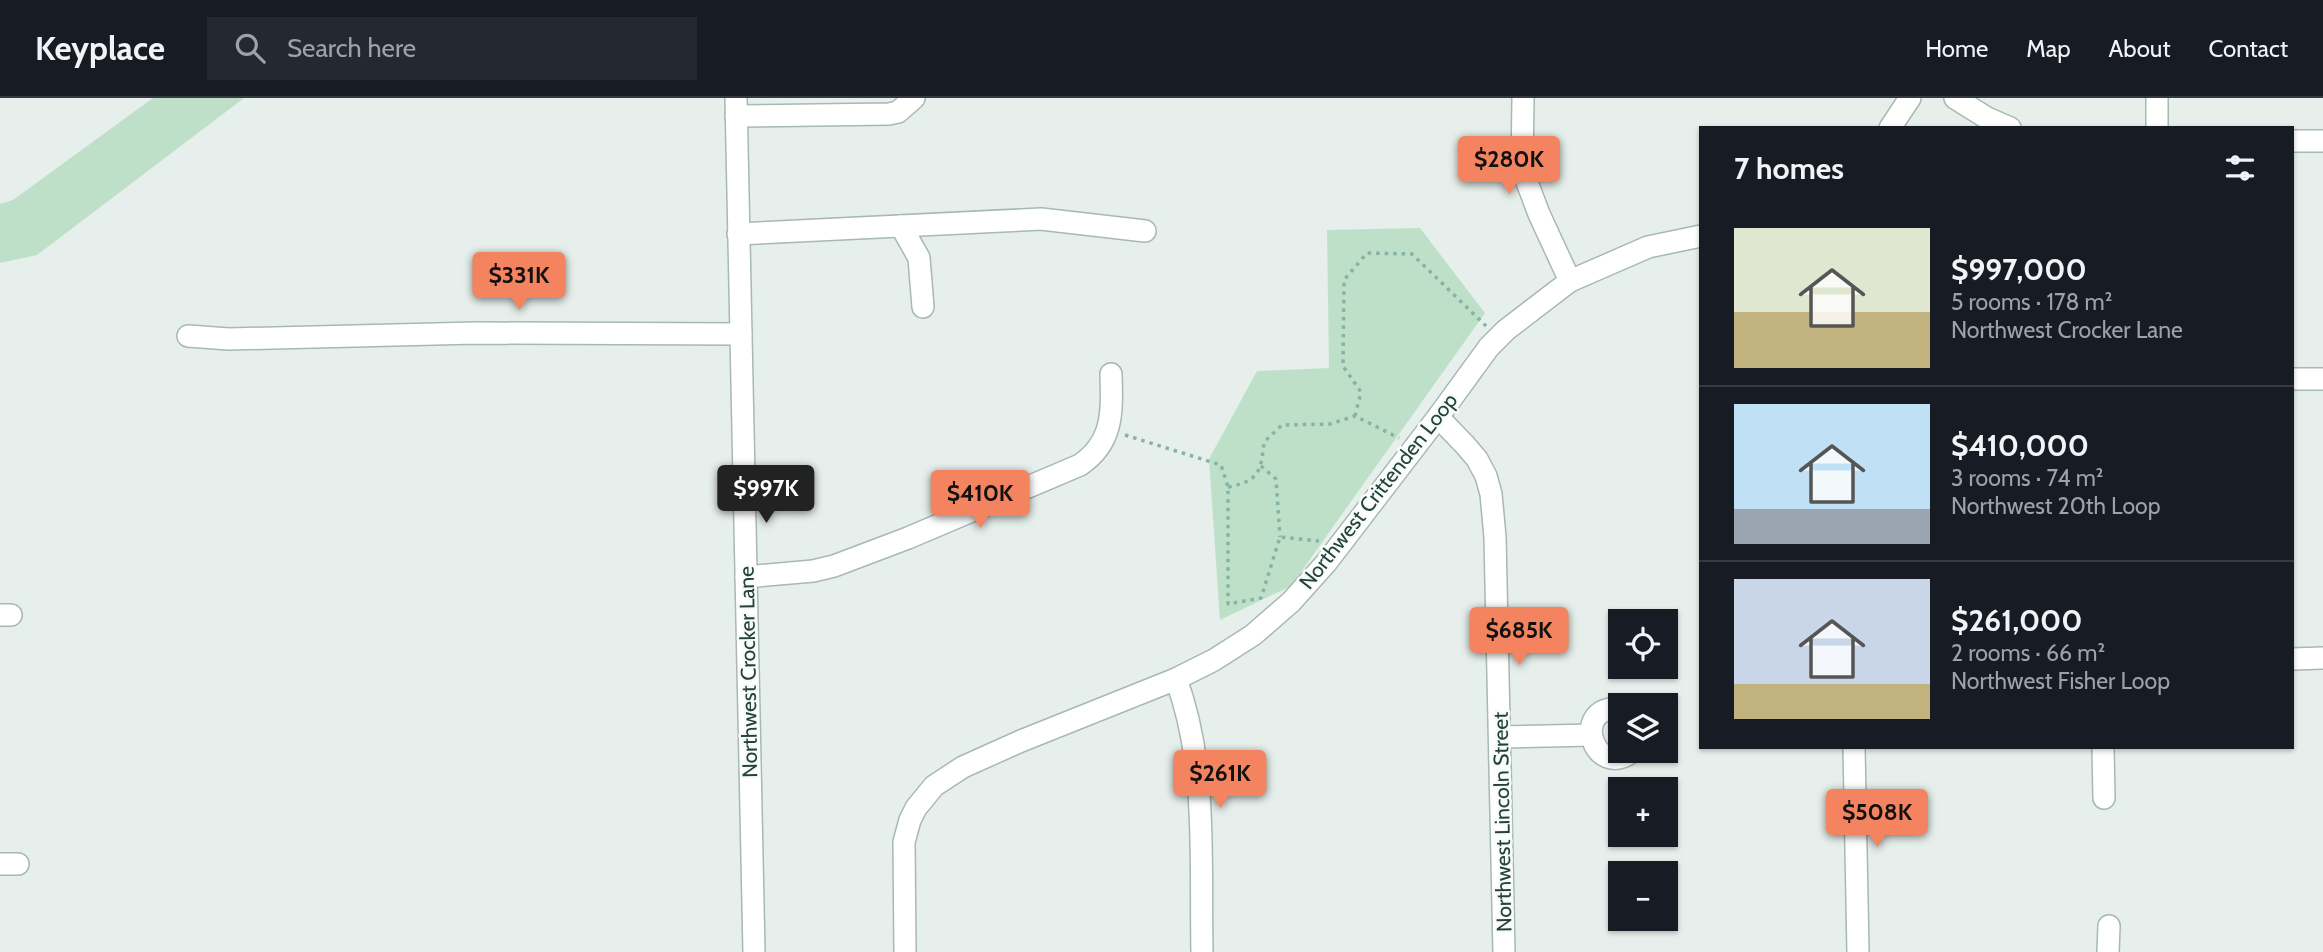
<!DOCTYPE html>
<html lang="en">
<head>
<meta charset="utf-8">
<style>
  :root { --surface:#171b24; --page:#242831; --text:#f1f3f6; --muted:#9ea1a6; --line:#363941; --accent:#f4845f }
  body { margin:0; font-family:Cabin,sans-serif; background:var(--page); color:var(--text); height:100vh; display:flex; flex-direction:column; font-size:26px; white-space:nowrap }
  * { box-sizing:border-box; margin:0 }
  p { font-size:23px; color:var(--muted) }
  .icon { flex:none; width:38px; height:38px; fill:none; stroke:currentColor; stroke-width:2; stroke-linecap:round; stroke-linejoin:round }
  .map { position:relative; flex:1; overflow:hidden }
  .panel { position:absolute; left:1699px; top:28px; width:595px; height:623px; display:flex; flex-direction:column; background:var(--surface); border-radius:0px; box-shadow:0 2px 5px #0004 }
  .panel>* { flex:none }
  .buttons { position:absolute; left:1608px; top:511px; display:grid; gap:14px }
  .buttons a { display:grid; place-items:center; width:70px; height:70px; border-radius:0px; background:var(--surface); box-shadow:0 2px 5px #0004; font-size:35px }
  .price { position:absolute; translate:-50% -60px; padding:0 16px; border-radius:7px; background:var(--accent); color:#111; font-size:23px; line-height:46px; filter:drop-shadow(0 2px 4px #0008) }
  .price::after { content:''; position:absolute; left:50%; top:42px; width:21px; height:16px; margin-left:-10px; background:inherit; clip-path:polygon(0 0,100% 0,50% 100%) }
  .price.active { background:#222; color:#fff }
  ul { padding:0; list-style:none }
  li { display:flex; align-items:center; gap:21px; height:175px; padding:0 35px }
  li+li { border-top:2px solid var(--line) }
  li span { display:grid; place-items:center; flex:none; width:196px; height:140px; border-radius:0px; color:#555 }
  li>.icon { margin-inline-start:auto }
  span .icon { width:84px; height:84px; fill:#fffc; stroke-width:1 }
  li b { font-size:30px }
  h2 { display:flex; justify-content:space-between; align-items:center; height:84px; padding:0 35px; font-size:30px }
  header { display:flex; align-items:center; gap:42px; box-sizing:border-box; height:98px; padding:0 35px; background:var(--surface); border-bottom:2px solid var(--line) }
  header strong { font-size:33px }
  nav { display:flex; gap:38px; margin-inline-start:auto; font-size:24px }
  .search { width:490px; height:63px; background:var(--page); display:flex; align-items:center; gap:18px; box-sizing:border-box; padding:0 24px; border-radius:0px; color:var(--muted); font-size:26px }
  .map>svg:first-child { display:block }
  .green { fill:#bfe0c8 }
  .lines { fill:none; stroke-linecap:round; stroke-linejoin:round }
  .minor-casing { stroke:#a8b8b2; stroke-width:24 }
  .path { stroke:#86b3a5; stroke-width:3.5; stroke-dasharray:3.5 5; stroke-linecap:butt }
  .minor { stroke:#fff; stroke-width:21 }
  .labels { text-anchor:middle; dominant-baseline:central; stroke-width:5; stroke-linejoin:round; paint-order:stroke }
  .street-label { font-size:21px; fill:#24423a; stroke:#f7fbf9 }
</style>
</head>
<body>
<header>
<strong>Keyplace</strong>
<div class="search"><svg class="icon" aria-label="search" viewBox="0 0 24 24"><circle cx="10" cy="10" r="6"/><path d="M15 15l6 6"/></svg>Search here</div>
<nav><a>Home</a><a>Map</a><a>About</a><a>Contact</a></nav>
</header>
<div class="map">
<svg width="2323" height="854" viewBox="0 0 2323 854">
  <rect width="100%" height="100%" fill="#e6efeb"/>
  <!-- green -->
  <g class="green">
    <path d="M 153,0 L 244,0 L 37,157 L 0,165 L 0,106 L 13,102 Z"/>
    <path d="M 1420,130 L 1485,215 L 1291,488 L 1220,522 L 1209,361 L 1257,273 L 1329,270 L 1327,132 Z"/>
  </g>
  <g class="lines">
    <defs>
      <g id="minor">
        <path d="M 736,0 L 754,854"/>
        <path d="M 1523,0 L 1522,71 L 1539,116 L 1570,183"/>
        <path d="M 1955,0 L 1987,20 L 2010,30"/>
        <path d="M 2157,0 L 2157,30"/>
        <path d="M 736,18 L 889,16 L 898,14 L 914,0"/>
        <path d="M 1890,30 L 1910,0"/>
        <path d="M 2292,43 L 2323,43"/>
        <path d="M 901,128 L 919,160 L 923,209"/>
        <path d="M 738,136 L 1041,121 L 1145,133"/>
        <path d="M 188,238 L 229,241 L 475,235 L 741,236"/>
        <path d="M 2292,281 L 2323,281"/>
        <path d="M 1438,319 L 1465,347 L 1477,361 L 1486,378 L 1491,396 L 1495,439 L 1504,854"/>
        <path d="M 746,479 L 813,473 L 834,468 L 908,440 L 1080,367 C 1114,344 1112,313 1111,276"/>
        <path d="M 0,517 L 11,517"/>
        <path d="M 2292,561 L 2323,560"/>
        <path d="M 1176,581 C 1208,667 1200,763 1202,854"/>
        <path d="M 1620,611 C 1570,606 1593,684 1633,653"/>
        <path d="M 1500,639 L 1591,637"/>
        <path d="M 1854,649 L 1858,854"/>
        <path d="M 2103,649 L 2104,700"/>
        <path d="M 0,766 L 18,766"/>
        <path d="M 905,854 L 904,744 L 910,722 L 916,710 L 934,688 L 963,669 L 1021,643 L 1176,581 L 1214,562 L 1253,537 L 1291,504 L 1326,465 L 1438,319 L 1489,249 L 1506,232 L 1570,183 L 1648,149 L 1701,138"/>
        <path d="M 2108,854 L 2109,828"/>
      </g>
    </defs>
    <!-- minor casing -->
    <use href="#minor" class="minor-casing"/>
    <!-- path -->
    <g class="path">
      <path d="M 1355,318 L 1361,294 L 1343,268 L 1344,182 L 1367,155 L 1412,156 L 1486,228"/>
      <path d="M 1125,337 L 1221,367 L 1228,389 L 1228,506 L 1261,500 L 1280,439 L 1319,443"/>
      <path d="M 1261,368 L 1276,381 L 1280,439"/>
      <path d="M 1228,389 C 1259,383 1261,374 1264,344 L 1282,327 L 1330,326 L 1355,318 L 1399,340"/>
    </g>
    <!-- minor -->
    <use href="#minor" class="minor"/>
  </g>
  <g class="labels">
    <!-- street labels -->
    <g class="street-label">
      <text transform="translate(1378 393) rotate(-52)">Northwest Crittenden Loop</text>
      <text transform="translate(748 574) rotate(-91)">Northwest Crocker Lane</text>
      <text transform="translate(1502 724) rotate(-91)">Northwest Lincoln Street</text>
    </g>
  </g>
</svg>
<div class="buttons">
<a><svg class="icon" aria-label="locate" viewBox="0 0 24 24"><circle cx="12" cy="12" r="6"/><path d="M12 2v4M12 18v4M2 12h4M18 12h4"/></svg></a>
<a><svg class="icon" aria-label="layers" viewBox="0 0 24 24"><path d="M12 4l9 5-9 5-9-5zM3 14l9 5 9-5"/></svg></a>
<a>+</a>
<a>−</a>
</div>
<b class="price" style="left:1509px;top:98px">$280K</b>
<b class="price" style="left:519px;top:214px">$331K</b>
<b class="price active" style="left:766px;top:427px">$997K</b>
<b class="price" style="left:980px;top:432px">$410K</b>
<b class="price" style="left:1519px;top:569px">$685K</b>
<b class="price" style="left:1220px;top:712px">$261K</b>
<b class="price" style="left:1877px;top:751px">$508K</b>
<section class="panel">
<h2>7 homes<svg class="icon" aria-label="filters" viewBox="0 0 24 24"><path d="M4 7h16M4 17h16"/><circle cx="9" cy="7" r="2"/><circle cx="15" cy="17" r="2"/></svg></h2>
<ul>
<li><span style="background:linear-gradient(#dfe7d0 60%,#c2b280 0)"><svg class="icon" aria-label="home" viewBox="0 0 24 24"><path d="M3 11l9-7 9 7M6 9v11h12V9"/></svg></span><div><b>$997,000</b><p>5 rooms · 178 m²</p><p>Northwest Crocker Lane</p></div></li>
<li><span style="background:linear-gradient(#bfe0f5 75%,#9aa5b1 0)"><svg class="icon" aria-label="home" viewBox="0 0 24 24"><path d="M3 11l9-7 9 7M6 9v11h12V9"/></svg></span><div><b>$410,000</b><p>3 rooms · 74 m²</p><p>Northwest 20th Loop</p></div></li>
<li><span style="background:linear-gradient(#c9d6e8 75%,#c2b280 0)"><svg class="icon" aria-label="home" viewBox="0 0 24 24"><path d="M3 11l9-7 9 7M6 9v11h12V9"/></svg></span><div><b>$261,000</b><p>2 rooms · 66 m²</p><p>Northwest Fisher Loop</p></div></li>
</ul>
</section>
</div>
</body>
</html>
